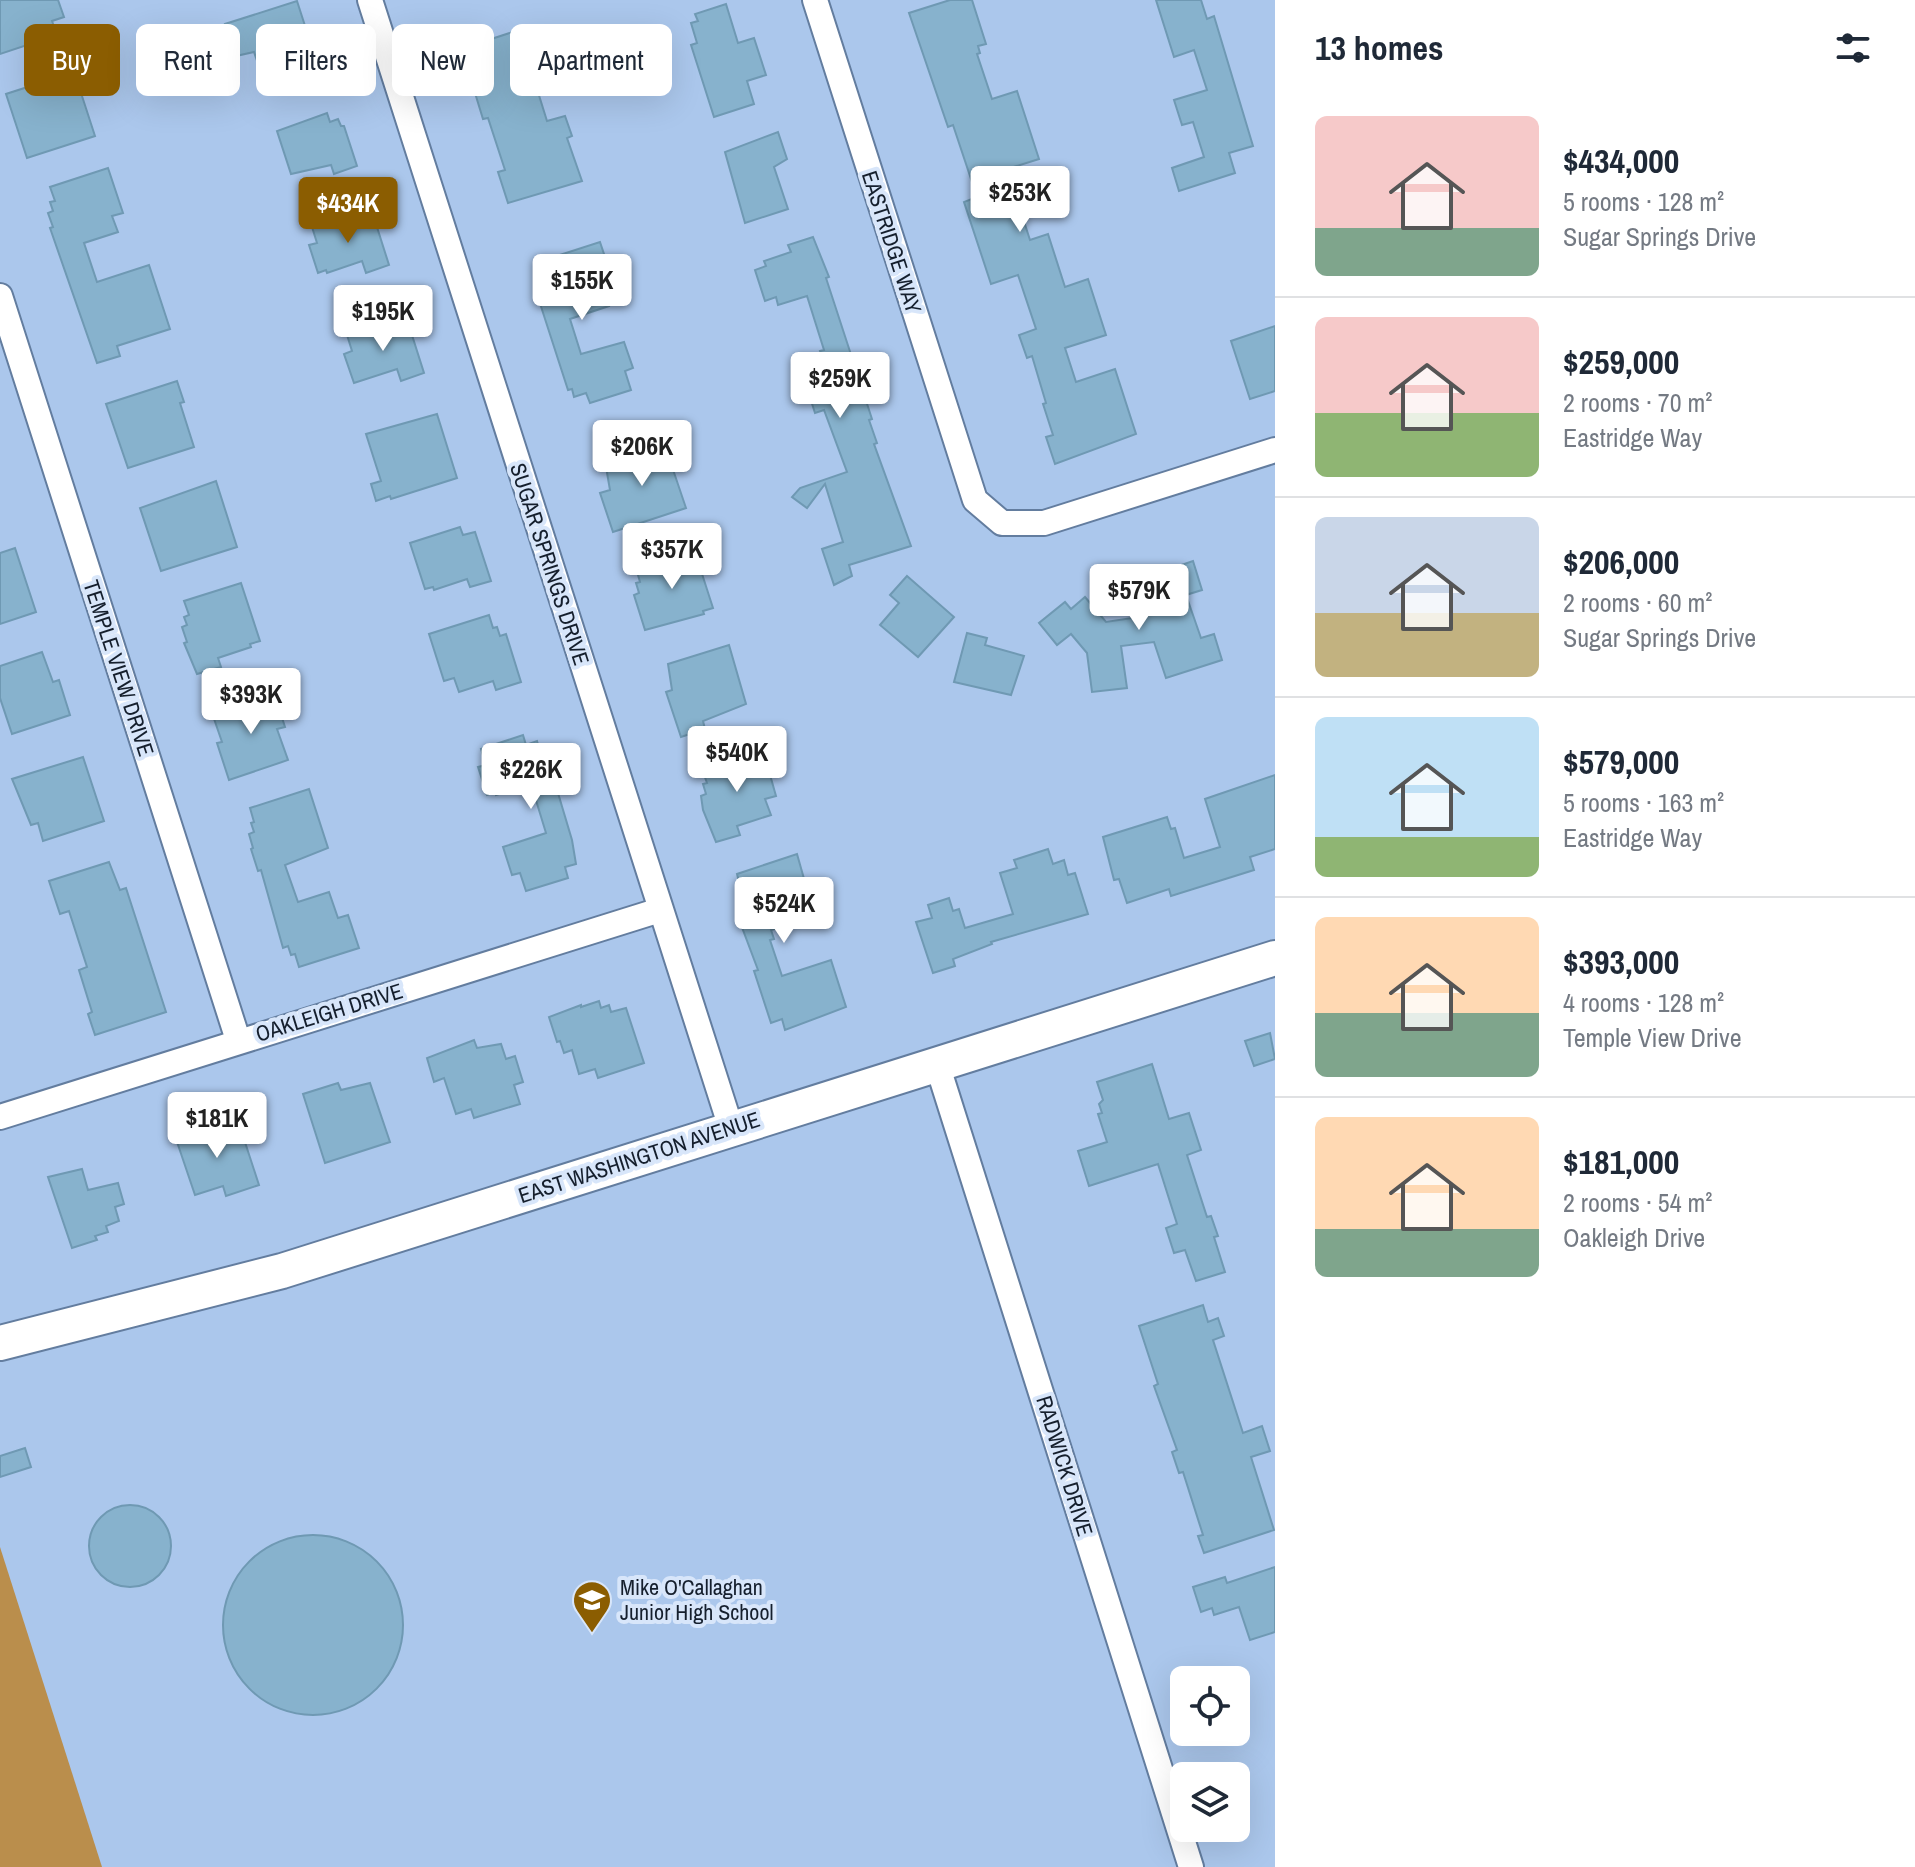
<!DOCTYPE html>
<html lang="en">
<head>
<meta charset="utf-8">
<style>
  :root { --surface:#fff; --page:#f6f6f7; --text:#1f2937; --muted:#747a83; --line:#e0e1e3; --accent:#8b5d01 }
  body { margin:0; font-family:"Archivo Narrow",sans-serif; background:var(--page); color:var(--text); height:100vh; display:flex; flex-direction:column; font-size:30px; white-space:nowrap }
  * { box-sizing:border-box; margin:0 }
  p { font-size:26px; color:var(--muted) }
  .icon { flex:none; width:44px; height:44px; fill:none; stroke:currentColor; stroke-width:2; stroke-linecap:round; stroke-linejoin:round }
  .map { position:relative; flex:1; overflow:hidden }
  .panel { display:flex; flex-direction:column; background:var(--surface); width:640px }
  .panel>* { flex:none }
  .banner { position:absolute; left:24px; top:24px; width:760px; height:72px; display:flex; gap:16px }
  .tools { position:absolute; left:1170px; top:1666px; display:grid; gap:16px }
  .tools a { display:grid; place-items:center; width:80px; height:80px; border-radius:12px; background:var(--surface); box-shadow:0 8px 32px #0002; font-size:40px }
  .price { position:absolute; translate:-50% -68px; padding:0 18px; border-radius:8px; background:#fff; color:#222; font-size:26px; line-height:52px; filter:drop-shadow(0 2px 4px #0008) }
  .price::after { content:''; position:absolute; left:50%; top:48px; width:24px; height:18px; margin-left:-12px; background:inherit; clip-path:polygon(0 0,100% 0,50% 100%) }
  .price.current { background:var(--accent); color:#fff }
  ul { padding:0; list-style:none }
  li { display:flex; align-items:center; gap:24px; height:200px; padding:0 40px }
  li+li { border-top:2px solid var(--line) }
  li span { display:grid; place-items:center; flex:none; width:224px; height:160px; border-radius:12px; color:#555 }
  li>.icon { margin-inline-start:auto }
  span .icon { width:96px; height:96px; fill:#fffc; stroke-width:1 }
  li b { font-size:34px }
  h2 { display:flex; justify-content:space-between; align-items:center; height:96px; padding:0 40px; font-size:34px }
  .tag { padding:0 28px; border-radius:12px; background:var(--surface); box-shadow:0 8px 32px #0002; font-size:28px; line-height:72px }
  .tag.current { background:var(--accent); color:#fff }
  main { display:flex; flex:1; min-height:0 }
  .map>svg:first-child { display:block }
  .green { fill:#ba8e4c }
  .building { fill:#87b2cd; stroke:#6f99b3; stroke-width:2 }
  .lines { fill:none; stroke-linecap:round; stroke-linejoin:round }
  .street-casing { stroke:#637d9f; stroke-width:28 }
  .secondary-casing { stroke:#637d9f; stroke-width:38 }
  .street { stroke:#fff; stroke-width:24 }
  .secondary { stroke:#fff; stroke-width:34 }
  .labels { text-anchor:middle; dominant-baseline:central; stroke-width:8; stroke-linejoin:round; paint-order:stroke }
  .street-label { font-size:22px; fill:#151f2d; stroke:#d8e6fa }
  .poi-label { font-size:22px; fill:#151f2d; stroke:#d8e6fa; text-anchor:start }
</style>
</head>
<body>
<main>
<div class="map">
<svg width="1275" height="1867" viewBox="0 0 1275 1867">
  <rect width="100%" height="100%" fill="#abc7ec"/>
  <!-- green -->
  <path class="green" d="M 0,1547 L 102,1867 L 0,1867 Z"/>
  <!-- building -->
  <g class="building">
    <path d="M 0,0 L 58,0 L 64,17 L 52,21 L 57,35 L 0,54 Z"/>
    <path d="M 950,0 L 972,0 L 986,44 L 978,46 L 980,53 L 977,54 L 992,99 L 1017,91 L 1039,159 L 1007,169 L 1030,240 L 1048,234 L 1065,287 L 1088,279 L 1106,335 L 1065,348 L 1076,382 L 1115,369 L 1136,434 L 1055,464 L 1046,437 L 1053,435 L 1043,404 L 1046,403 L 1032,356 L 1027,358 L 1019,335 L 1036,329 L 1018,275 L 991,284 L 964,202 L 977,197 L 953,125 L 948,127 L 909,13 Z"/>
    <path d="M 1156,0 L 1201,0 L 1207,19 L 1214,16 L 1253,146 L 1229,153 L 1235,173 L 1179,191 L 1172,168 L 1204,157 L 1193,122 L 1182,125 L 1174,100 L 1207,90 L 1194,50 L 1174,57 Z"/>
    <path d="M 297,1 L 307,32 L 313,30 L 324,65 L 265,84 L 254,52 L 236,56 L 225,24 Z"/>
    <path d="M 726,4 L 738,43 L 754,38 L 766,75 L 747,81 L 754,104 L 714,117 L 691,45 L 697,43 L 691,23 L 698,21 L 695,14 Z"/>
    <path d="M 528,27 L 543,72 L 533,76 L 547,121 L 565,116 L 572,136 L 567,138 L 582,181 L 508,203 L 498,172 L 505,170 L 488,118 L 483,119 L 475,93 L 481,91 L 471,61 L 475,60 L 470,46 Z"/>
    <path d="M 77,71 L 84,92 L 81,93 L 95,136 L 27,158 L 6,94 Z"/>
    <path d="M 327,113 L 330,122 L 338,119 L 341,126 L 344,126 L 357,166 L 334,174 L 331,165 L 291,174 L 277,131 Z"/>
    <path d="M 778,132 L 787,159 L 774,167 L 788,209 L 745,223 L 725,152 Z"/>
    <path d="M 108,168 L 123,213 L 112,216 L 118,232 L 84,243 L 97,282 L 149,265 L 170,329 L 117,346 L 120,356 L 97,363 L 50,228 L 53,227 L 48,213 L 53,211 L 50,202 L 55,201 L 50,187 Z"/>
    <path d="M 354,213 L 357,222 L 367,219 L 370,226 L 376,224 L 389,265 L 366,273 L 362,261 L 327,273 L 326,270 L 318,273 L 309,245 L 317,243 L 312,227 Z"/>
    <path d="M 813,237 L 829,277 L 826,278 L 872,419 L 869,420 L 877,443 L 874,444 L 911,546 L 849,565 L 852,576 L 834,585 L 822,549 L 843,542 L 825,484 L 807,508 L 792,497 L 800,488 L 847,472 L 824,410 L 815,413 L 806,385 L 820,381 L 816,368 L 825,365 L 820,351 L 824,350 L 807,296 L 778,305 L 776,297 L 765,301 L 755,270 L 766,266 L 764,261 L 791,252 L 788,245 Z"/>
    <path d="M 600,242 L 615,287 L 604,291 L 609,306 L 570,319 L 581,354 L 624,342 L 633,368 L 625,371 L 631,390 L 590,403 L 586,393 L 574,397 L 572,389 L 568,390 L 535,288 L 544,285 L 541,276 L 546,275 L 541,261 Z"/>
    <path d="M 389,321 L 392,330 L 403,327 L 405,334 L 411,332 L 424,373 L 401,381 L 397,369 L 354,383 L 344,354 L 352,351 L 347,335 Z"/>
    <path d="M 1275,326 L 1275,391 L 1250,399 L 1231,341 Z"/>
    <path d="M 177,381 L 184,402 L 180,403 L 194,447 L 128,468 L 106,404 Z"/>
    <path d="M 437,414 L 457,478 L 391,499 L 390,496 L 376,501 L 371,484 L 381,481 L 366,434 Z"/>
    <path d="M 663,440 L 686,508 L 613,532 L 600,493 L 610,490 L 606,467 L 633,459 L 630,450 Z"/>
    <path d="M 216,481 L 237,547 L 161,571 L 140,508 Z"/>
    <path d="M 460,527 L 463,535 L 475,532 L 491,581 L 470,587 L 467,579 L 434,590 L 433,587 L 425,589 L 410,543 Z"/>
    <path d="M 15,548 L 36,612 L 0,624 L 0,553 Z"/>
    <path d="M 694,549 L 713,608 L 703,611 L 704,614 L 645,630 L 634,595 L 639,593 L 636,583 L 640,582 L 636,568 Z"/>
    <path d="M 1193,561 L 1202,590 L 1186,595 L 1201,638 L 1214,634 L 1222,660 L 1166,678 L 1154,642 L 1121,646 L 1127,688 L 1092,692 L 1087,653 L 1071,634 L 1057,645 L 1039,623 L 1065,602 L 1071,609 L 1085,597 L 1106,622 L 1146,616 L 1142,603 L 1162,596 L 1155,574 Z"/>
    <path d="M 907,576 L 954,617 L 918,657 L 880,625 L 899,603 L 890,595 Z"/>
    <path d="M 241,583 L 260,641 L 250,644 L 251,647 L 218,658 L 221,667 L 197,674 L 184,643 L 187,642 L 182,627 L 187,625 L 184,617 L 189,615 L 184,601 Z"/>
    <path d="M 489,615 L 493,628 L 497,627 L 500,636 L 506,634 L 521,682 L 496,690 L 493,681 L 459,692 L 454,678 L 444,681 L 429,634 Z"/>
    <path d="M 967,633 L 987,638 L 985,645 L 1024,656 L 1011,695 L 954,682 Z"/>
    <path d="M 729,645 L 746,704 L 703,721 L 705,729 L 681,737 L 666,692 L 672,690 L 668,664 Z"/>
    <path d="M 42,652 L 53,682 L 59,680 L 70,715 L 12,734 L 0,698 L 0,666 Z"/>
    <path d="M 274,693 L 285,727 L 277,729 L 288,760 L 229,780 L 217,743 L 222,742 L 212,713 Z"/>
    <path d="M 523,735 L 526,745 L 537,741 L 539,748 L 544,746 L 572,840 L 576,864 L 565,867 L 568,878 L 526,891 L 520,873 L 512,875 L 503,847 L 546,833 L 531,784 L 496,795 L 495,792 L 487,795 L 478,767 L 486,765 L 481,749 Z"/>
    <path d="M 763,750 L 776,796 L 765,799 L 771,815 L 737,826 L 740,835 L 716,842 L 703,810 L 701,796 L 706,794 L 703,784 L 707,783 L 702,769 Z"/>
    <path d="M 83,757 L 104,821 L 43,841 L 38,823 L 31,825 L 12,779 Z"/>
    <path d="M 1275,775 L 1275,849 L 1250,857 L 1254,870 L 1171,896 L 1169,889 L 1127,903 L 1119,879 L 1114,880 L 1103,837 L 1167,817 L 1171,829 L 1175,828 L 1184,858 L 1220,847 L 1205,799 Z"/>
    <path d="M 309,789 L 328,848 L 285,865 L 298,902 L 329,892 L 338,918 L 348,915 L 359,948 L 299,967 L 295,954 L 291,955 L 288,946 L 283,948 L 261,870 L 258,871 L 251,849 L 253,848 L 249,834 L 254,832 L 251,823 L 254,822 L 250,808 Z"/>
    <path d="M 1048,849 L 1053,864 L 1064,860 L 1068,875 L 1075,873 L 1088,914 L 991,942 L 992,944 L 953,959 L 955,966 L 933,973 L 916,922 L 932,918 L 928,905 L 949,898 L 953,911 L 959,909 L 965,928 L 1013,914 L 1000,873 L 1017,868 L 1014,860 Z"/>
    <path d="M 797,854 L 810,900 L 800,904 L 805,920 L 771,930 L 774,939 L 770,940 L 782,976 L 831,960 L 846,1007 L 785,1030 L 782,1019 L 771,1023 L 754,971 L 758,970 L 737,914 L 746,911 L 737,874 Z"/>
    <path d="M 109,862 L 120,890 L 126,888 L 166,1012 L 95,1035 L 88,1014 L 92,1012 L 79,970 L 87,967 L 69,911 L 60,914 L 49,881 Z"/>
    <path d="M 599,1001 L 601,1008 L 609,1005 L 611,1012 L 626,1008 L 644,1063 L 598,1078 L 595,1069 L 579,1074 L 572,1050 L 564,1053 L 560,1041 L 557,1042 L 549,1017 L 581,1005 L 581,1007 Z"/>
    <path d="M 1270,1033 L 1275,1059 L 1254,1066 L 1245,1041 Z"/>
    <path d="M 474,1040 L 477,1048 L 501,1044 L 506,1059 L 515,1056 L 523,1082 L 514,1085 L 520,1104 L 474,1118 L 471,1109 L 456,1114 L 444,1078 L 434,1082 L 427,1058 Z"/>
    <path d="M 1152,1064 L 1169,1119 L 1189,1113 L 1201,1150 L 1187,1155 L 1207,1217 L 1211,1216 L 1218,1236 L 1214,1237 L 1225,1272 L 1196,1281 L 1185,1250 L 1174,1253 L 1166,1228 L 1177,1224 L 1158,1164 L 1089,1186 L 1078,1151 L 1107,1142 L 1098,1114 L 1102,1113 L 1099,1104 L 1103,1100 L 1097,1082 Z"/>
    <path d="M 338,1083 L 341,1090 L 370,1083 L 390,1142 L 325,1163 L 303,1094 Z"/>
    <path d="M 209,1125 L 211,1132 L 240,1127 L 259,1185 L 226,1196 L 223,1186 L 195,1195 L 175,1136 Z"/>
    <path d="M 82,1169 L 88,1190 L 118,1183 L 124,1204 L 115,1207 L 119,1221 L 106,1226 L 108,1232 L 95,1236 L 97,1240 L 72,1248 L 48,1177 Z"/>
    <path d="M 1203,1305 L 1208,1322 L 1218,1318 L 1224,1336 L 1213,1340 L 1243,1433 L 1262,1426 L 1270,1451 L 1251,1457 L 1274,1530 L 1204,1553 L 1198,1536 L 1203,1535 L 1183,1472 L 1179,1473 L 1172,1452 L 1177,1450 L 1154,1386 L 1158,1384 L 1139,1326 Z"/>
    <path d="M 25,1448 L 31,1467 L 0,1477 L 0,1456 Z"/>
    <circle cx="130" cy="1546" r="41"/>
    <circle cx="313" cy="1625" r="90"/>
    <path d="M 1275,1567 L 1275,1632 L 1250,1640 L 1239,1607 L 1214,1615 L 1212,1608 L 1201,1612 L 1193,1587 L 1225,1577 L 1227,1583 Z"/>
  </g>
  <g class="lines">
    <defs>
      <g id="street">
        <path d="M 370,0 L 731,1128"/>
        <path d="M 815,0 L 975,500 L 1002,523 L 1044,523 L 1275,450"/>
        <path d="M 0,296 L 238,1040"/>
        <path d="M 937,1064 L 1191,1867"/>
        <path d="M 0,1117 L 660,910"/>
      </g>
      <path id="secondary" d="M 0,1343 L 282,1271 L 1275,958"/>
    </defs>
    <!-- street casing -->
    <use href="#street" class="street-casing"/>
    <!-- secondary casing -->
    <use href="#secondary" class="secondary-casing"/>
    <!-- street -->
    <use href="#street" class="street"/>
    <!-- secondary -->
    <use href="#secondary" class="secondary"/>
  </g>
  <!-- icons -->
  <defs>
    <symbol id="school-pin" viewBox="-11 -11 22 30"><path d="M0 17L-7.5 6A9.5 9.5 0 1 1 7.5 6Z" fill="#8b5d01" stroke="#d8e6fa"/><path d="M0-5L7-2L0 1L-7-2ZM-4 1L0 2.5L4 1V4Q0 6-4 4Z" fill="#fff"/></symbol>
  </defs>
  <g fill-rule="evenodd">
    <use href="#school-pin" x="570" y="1578" width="44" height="60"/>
  </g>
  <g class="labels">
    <!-- street labels -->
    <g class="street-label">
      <text transform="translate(892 242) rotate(72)">EASTRIDGE WAY</text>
      <text transform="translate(550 564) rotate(72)">SUGAR SPRINGS DRIVE</text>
      <text transform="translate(119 668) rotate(72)">TEMPLE VIEW DRIVE</text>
      <text transform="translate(329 1012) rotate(-17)">OAKLEIGH DRIVE</text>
      <text transform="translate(639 1157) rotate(-18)">EAST WASHINGTON AVENUE</text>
      <text transform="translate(1065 1466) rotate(73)">RADWICK DRIVE</text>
    </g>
    <!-- poi labels -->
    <g class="poi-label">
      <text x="620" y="1587">Mike O'Callaghan<tspan x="620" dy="25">Junior High School</tspan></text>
    </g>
  </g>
</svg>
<div class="tools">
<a><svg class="icon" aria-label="locate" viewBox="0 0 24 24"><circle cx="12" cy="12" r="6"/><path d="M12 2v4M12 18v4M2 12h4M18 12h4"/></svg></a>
<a><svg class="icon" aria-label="layers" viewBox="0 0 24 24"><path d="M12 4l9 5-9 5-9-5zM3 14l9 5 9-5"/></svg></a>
</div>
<b class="price" style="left:1020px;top:234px">$253K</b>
<b class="price current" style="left:348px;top:245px">$434K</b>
<b class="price" style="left:582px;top:322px">$155K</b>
<b class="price" style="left:383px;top:353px">$195K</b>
<b class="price" style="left:840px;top:420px">$259K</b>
<b class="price" style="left:642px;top:488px">$206K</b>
<b class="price" style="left:672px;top:591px">$357K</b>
<b class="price" style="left:1139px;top:632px">$579K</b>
<b class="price" style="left:251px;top:736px">$393K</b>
<b class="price" style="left:737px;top:794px">$540K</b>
<b class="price" style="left:531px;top:811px">$226K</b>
<b class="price" style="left:784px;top:945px">$524K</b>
<b class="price" style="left:217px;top:1160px">$181K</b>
<div class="banner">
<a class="tag current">Buy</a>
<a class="tag">Rent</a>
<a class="tag">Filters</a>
<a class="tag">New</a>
<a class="tag">Apartment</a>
</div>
</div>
<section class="panel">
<h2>13 homes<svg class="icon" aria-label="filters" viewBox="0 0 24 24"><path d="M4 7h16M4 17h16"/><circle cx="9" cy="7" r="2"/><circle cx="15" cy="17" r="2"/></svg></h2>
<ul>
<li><span style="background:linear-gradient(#f6c9c9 70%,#7fa58c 0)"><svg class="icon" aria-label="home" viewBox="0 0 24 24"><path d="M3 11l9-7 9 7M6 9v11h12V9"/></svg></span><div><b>$434,000</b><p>5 rooms · 128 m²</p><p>Sugar Springs Drive</p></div></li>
<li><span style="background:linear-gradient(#f6c9c9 60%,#8fb573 0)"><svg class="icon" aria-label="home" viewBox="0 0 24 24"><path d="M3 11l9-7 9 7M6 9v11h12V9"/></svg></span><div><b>$259,000</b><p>2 rooms · 70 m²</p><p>Eastridge Way</p></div></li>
<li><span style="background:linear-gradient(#c9d6e8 60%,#c2b280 0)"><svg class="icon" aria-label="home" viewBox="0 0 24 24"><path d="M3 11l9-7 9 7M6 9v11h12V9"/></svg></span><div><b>$206,000</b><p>2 rooms · 60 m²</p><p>Sugar Springs Drive</p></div></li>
<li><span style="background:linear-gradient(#bfe0f5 75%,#8fb573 0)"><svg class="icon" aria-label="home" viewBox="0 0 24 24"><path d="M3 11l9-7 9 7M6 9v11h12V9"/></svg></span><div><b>$579,000</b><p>5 rooms · 163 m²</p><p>Eastridge Way</p></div></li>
<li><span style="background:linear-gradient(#ffd9b3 60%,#7fa58c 0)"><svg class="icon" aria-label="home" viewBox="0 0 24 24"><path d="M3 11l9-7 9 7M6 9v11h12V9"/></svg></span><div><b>$393,000</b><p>4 rooms · 128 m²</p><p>Temple View Drive</p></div></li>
<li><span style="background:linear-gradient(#ffd9b3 70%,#7fa58c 0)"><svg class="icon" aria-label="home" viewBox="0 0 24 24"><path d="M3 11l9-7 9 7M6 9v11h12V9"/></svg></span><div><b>$181,000</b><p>2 rooms · 54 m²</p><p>Oakleigh Drive</p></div></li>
</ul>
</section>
</main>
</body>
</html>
